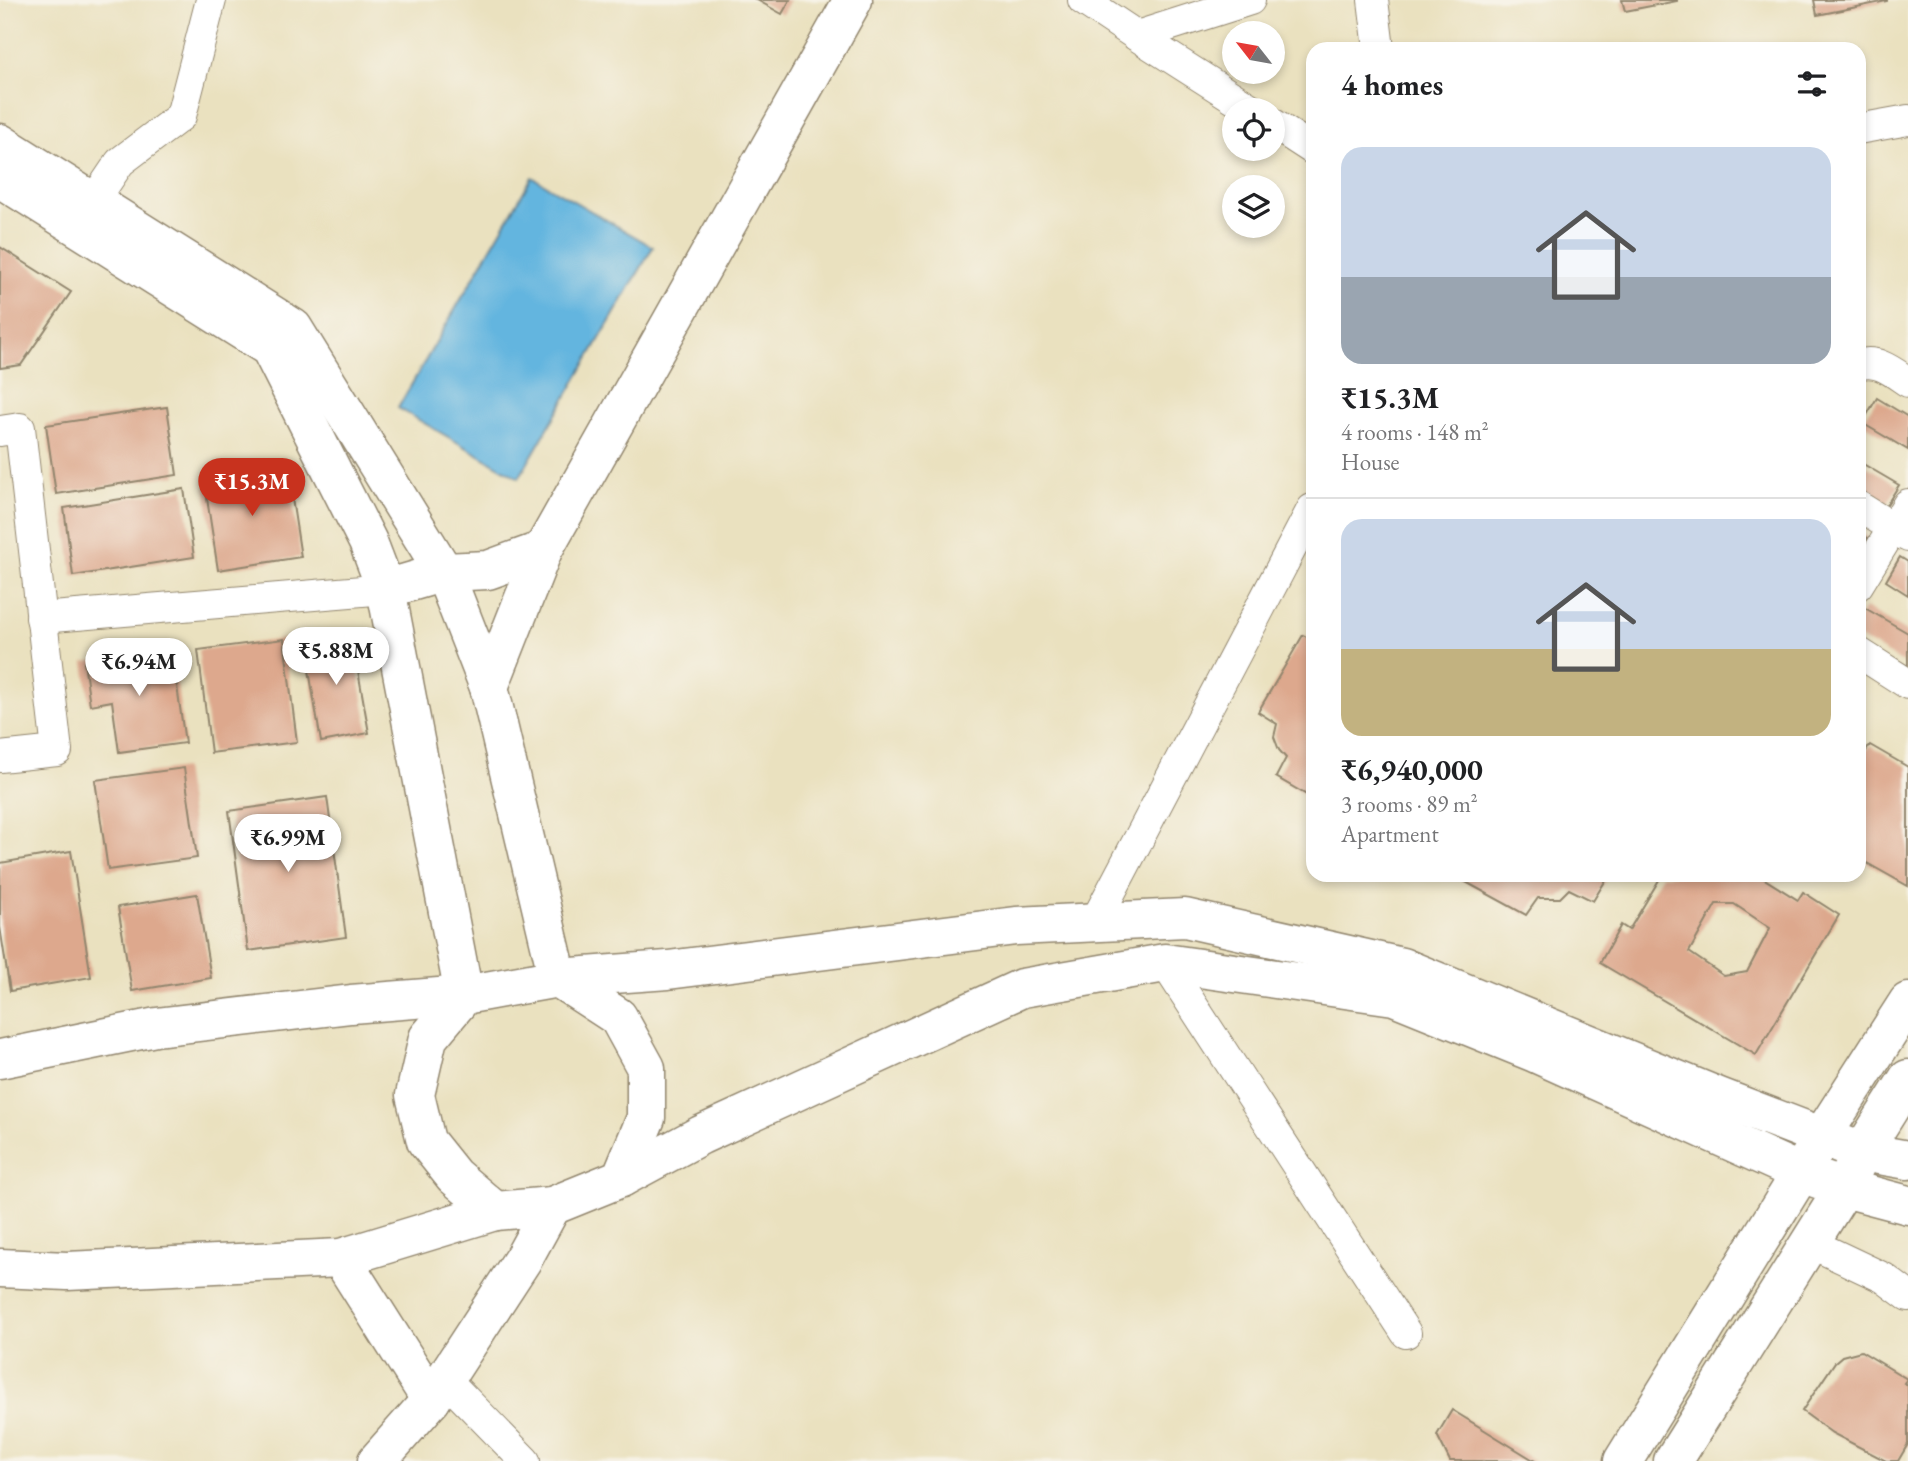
<!DOCTYPE html>
<html lang="en">
<head>
<meta charset="utf-8">
<style>
  :root { --surface:#fff; --page:#f2f2f2; --text:#202124; --muted:#757577; --line:#e0e0e0; --accent:#c8321e }
  body { margin:0; font-family:"EB Garamond",serif; background:var(--page); color:var(--text); height:100vh; display:flex; flex-direction:column; font-size:26px; white-space:nowrap }
  * { box-sizing:border-box; margin:0 }
  p { font-size:23px; color:var(--muted) }
  .icon { flex:none; width:38px; height:38px; fill:none; stroke:currentColor; stroke-width:2; stroke-linecap:round; stroke-linejoin:round }
  .map { position:relative; flex:1; overflow:hidden }
  .details { position:absolute; left:1306px; top:42px; width:560px; height:840px; display:flex; flex-direction:column; background:var(--surface); border-radius:21px; box-shadow:0 4px 10px #0003 }
  .details>* { flex:none }
  .needle { width:46px; rotate:301deg }
  .fabs { position:absolute; left:1222px; top:21px; display:grid; gap:14px }
  .fabs a { display:grid; place-items:center; width:63px; height:63px; border-radius:50%; background:var(--surface); box-shadow:0 4px 10px #0003; font-size:35px }
  .price { position:absolute; translate:-50% -60px; padding:0 16px; border-radius:24px; background:#fff; color:#222; font-size:23px; line-height:46px; filter:drop-shadow(0 2px 4px #0008) }
  .price::after { content:''; position:absolute; left:50%; top:42px; width:21px; height:16px; margin-left:-10px; background:inherit; clip-path:polygon(0 0,100% 0,50% 100%) }
  .price.on { background:var(--accent); color:#fff }
  ul { padding:0; list-style:none }
  li { display:grid; align-content:center; gap:14px; height:371px; padding:0 35px }
  li+li { border-top:2px solid var(--line) }
  li span { display:grid; place-items:center; height:217px; border-radius:21px; color:#555 }
  li>.icon { margin-inline-start:auto }
  span .icon { width:126px; height:126px; fill:#fffc; stroke-width:1 }
  li b { font-size:30px }
  h2 { display:flex; justify-content:space-between; align-items:center; height:84px; padding:0 35px; font-size:30px }
  .map>svg:first-child { display:block }
  .water { fill:#64b5df; stroke:#50707e; stroke-width:2 }
  .building { fill:#dda88d; fill-rule:evenodd }
  .lines { fill:none; stroke-linecap:round; stroke-linejoin:round }
  .minor-casing { stroke:#92866e; stroke-width:32 }
  .tertiary-casing { stroke:#92866e; stroke-width:41 }
  .secondary-casing { stroke:#92866e; stroke-width:41 }
  .minor { stroke:#fff; stroke-width:30 }
  .tertiary { stroke:#fff; stroke-width:38 }
  .secondary { stroke:#fff; stroke-width:38 }
</style>
</head>
<body>
<div class="map">
<svg width="1908" height="1461" viewBox="0 0 1908 1461">
  <rect width="100%" height="100%" fill="#f7f3e8"/>
  <filter id="ink" filterUnits="userSpaceOnUse"><feTurbulence type="fractalNoise" baseFrequency=".0143" numOctaves="2"/><feDisplacementMap in="SourceGraphic" scale="14" xChannelSelector="R" yChannelSelector="G"/><feConvolveMatrix kernelMatrix="1 2 1 2 8 2 1 2 1" color-interpolation-filters="sRGB"/></filter>
  <filter id="wash" filterUnits="userSpaceOnUse"><feTurbulence type="fractalNoise" baseFrequency=".00686" numOctaves="4" result="noise"/><feDisplacementMap in="SourceGraphic" scale="28" xChannelSelector="R" yChannelSelector="G"/><feGaussianBlur stdDeviation="1.57" result="paint"/><feColorMatrix in="noise" values="0 0 0 0 0 0 0 0 0 0 0 0 0 0 0 0 0 1.4 0 .05"/><feComposite in="paint" operator="in"/></filter>
  <g filter="url(#wash)">
    <rect width="100%" height="100%" fill="#eae1bf"/>
    <!-- water -->
    <path class="water" d="M 532,177 L 653,247 L 519,478 L 398,408 Z"/>
    <g id="blocks">
      <!-- building -->
      <g class="building">
        <path d="M 757,0 L 790,0 L 782,14 Z"/>
        <path d="M 1622,0 L 1677,0 L 1677,1 L 1625,11 Z"/>
        <path d="M 1814,0 L 1887,0 L 1887,1 L 1817,15 Z"/>
        <path d="M 0,247 L 71,292 L 21,365 L 0,368 Z"/>
        <path d="M 1877,398 L 1908,417 L 1908,450 L 1862,423 Z"/>
        <path d="M 167,407 L 177,475 L 56,494 L 46,425 Z"/>
        <path d="M 1858,461 L 1899,485 L 1884,509 L 1858,493 Z"/>
        <path d="M 287,466 L 301,557 L 218,570 L 204,479 Z"/>
        <path d="M 184,489 L 194,557 L 73,576 L 64,508 Z"/>
        <path d="M 1858,532 L 1868,538 L 1858,554 Z"/>
        <path d="M 1900,557 L 1908,562 L 1908,595 L 1886,581 Z"/>
        <path d="M 1865,608 L 1908,633 L 1908,666 L 1858,637 L 1858,619 Z"/>
        <path d="M 351,631 L 369,733 L 321,742 L 304,640 Z"/>
        <path d="M 1303,635 L 1312,640 L 1312,798 L 1276,777 L 1286,758 L 1279,750 L 1274,737 L 1277,724 L 1258,712 Z"/>
        <path d="M 284,639 L 297,742 L 211,753 L 198,650 Z"/>
        <path d="M 172,650 L 185,743 L 119,752 L 112,701 L 90,705 L 84,662 Z"/>
        <path d="M 1870,745 L 1908,767 L 1908,886 L 1858,858 L 1858,763 Z"/>
        <path d="M 184,768 L 197,858 L 108,870 L 95,780 Z"/>
        <path d="M 327,797 L 346,937 L 248,951 L 229,811 Z"/>
        <path d="M 71,851 L 91,977 L 10,991 L 0,927 L 0,863 Z"/>
        <path d="M 1453,875 L 1609,875 L 1593,901 L 1569,889 L 1560,898 L 1538,898 L 1526,915 Z"/>
        <path d="M 1662,875 L 1758,875 L 1798,900 L 1803,892 L 1839,915 L 1756,1055 L 1600,963 L 1621,925 L 1629,930 ZM 1716,904 L 1734,904 L 1770,928 L 1747,972 L 1724,976 L 1689,952 Z"/>
        <path d="M 197,894 L 211,978 L 132,991 L 118,907 Z"/>
        <path d="M 1861,1351 L 1907,1379 L 1904,1383 L 1908,1385 L 1908,1444 L 1898,1461 L 1886,1461 L 1832,1433 L 1802,1411 L 1835,1362 L 1842,1356 Z"/>
        <path d="M 1452,1410 L 1535,1461 L 1450,1461 L 1437,1435 Z"/>
      </g>
    </g>
  </g>
  <g filter="url(#ink)">
    <use href="#blocks" fill-opacity="0" stroke="#92866e" stroke-width="2"/>
    <g class="lines">
      <defs>
        <g id="minor">
          <path d="M 1083,0 L 1137,36 L 1250,0"/>
          <path d="M 1373,0 L 1379,49"/>
          <path d="M 1137,36 L 1253,110"/>
          <path d="M 1272,123 L 1312,149"/>
          <path d="M 1858,129 L 1908,120"/>
          <path d="M 93,202 L 120,162 L 181,116 L 211,0"/>
          <path d="M 1858,365 C 1877,358 1893,372 1908,382"/>
          <path d="M 0,431 L 20,428 L 57,751 L 0,757"/>
          <path d="M 1858,506 L 1908,537"/>
          <path d="M 1858,585 L 1908,504"/>
          <path d="M 41,618 L 386,589"/>
          <path d="M 1858,652 L 1908,684"/>
          <path d="M 1095,922 L 1312,509"/>
          <path d="M 1165,963 L 1406,1333"/>
          <path d="M 1808,1242 L 1884,1278 L 1908,1296"/>
          <path d="M 445,1379 L 525,1461"/>
        </g>
        <g id="tertiary">
          <path d="M 386,589 L 444,572 L 488,570 L 543,550"/>
          <path d="M 489,687 L 543,550 L 853,0"/>
          <path d="M 341,1258 L 431,1400"/>
          <path d="M 377,1461 L 431,1400 L 523,1259 L 552,1206"/>
          <path d="M 1623,1461 L 1801,1173 L 1822,1136 L 1908,1002"/>
          <path d="M 1673,1461 L 1844,1188 L 1862,1152 L 1908,1079"/>
        </g>
        <g id="secondary">
          <path d="M 0,143 L 293,328 L 444,572 L 489,687 L 558,978 L 668,970 L 1016,926 L 1185,918 L 1402,967 L 1719,1097 L 1862,1152 L 1908,1160"/>
          <path d="M 0,178 L 270,348 L 368,542 L 386,589 L 464,995 L 351,1004 L 156,1027 L 0,1059"/>
          <path d="M 558,978 L 618,1017 L 646,1068 L 646,1118 L 621,1178 L 552,1206 L 495,1211 L 454,1176 L 426,1141 L 415,1095 L 428,1038 L 464,995 Z"/>
          <path d="M 621,1178 L 701,1135 L 1022,988 L 1165,963 L 1394,996 L 1535,1053 L 1801,1173 L 1844,1188 L 1908,1205"/>
          <path d="M 0,1268 L 67,1271 L 341,1258 L 495,1211"/>
        </g>
      </defs>
      <!-- minor casing -->
      <use href="#minor" class="minor-casing"/>
      <!-- tertiary casing -->
      <use href="#tertiary" class="tertiary-casing"/>
      <!-- secondary casing -->
      <use href="#secondary" class="secondary-casing"/>
      <!-- minor -->
      <use href="#minor" class="minor"/>
      <!-- tertiary -->
      <use href="#tertiary" class="tertiary"/>
      <!-- secondary -->
      <use href="#secondary" class="secondary"/>
    </g>
  </g>
</svg>
<div class="fabs">
<a><svg class="needle" viewBox="-14 -14 28 28"><path d="M0-13l5 13h-10z" fill="#e53935"/><path d="M0 13l5-13h-10z" fill="#757577"/></svg></a>
<a><svg class="icon" aria-label="locate" viewBox="0 0 24 24"><circle cx="12" cy="12" r="6"/><path d="M12 2v4M12 18v4M2 12h4M18 12h4"/></svg></a>
<a><svg class="icon" aria-label="layers" viewBox="0 0 24 24"><path d="M12 4l9 5-9 5-9-5zM3 14l9 5 9-5"/></svg></a>
</div>
<b class="price on" style="left:252px;top:518px">₹15.3M</b>
<b class="price" style="left:336px;top:687px">₹5.88M</b>
<b class="price" style="left:139px;top:698px">₹6.94M</b>
<b class="price" style="left:288px;top:874px">₹6.99M</b>
<section class="details">
<h2>4 homes<svg class="icon" aria-label="filters" viewBox="0 0 24 24"><path d="M4 7h16M4 17h16"/><circle cx="9" cy="7" r="2"/><circle cx="15" cy="17" r="2"/></svg></h2>
<ul>
<li><span style="background:linear-gradient(#c9d6e8 60%,#9aa5b1 0)"><svg class="icon" aria-label="home" viewBox="0 0 24 24"><path d="M3 11l9-7 9 7M6 9v11h12V9"/></svg></span><div><b>₹15.3M</b><p>4 rooms · 148 m²</p><p>House</p></div></li>
<li><span style="background:linear-gradient(#c9d6e8 60%,#c2b280 0)"><svg class="icon" aria-label="home" viewBox="0 0 24 24"><path d="M3 11l9-7 9 7M6 9v11h12V9"/></svg></span><div><b>₹6,940,000</b><p>3 rooms · 89 m²</p><p>Apartment</p></div></li>
</ul>
</section>
</div>
</body>
</html>
